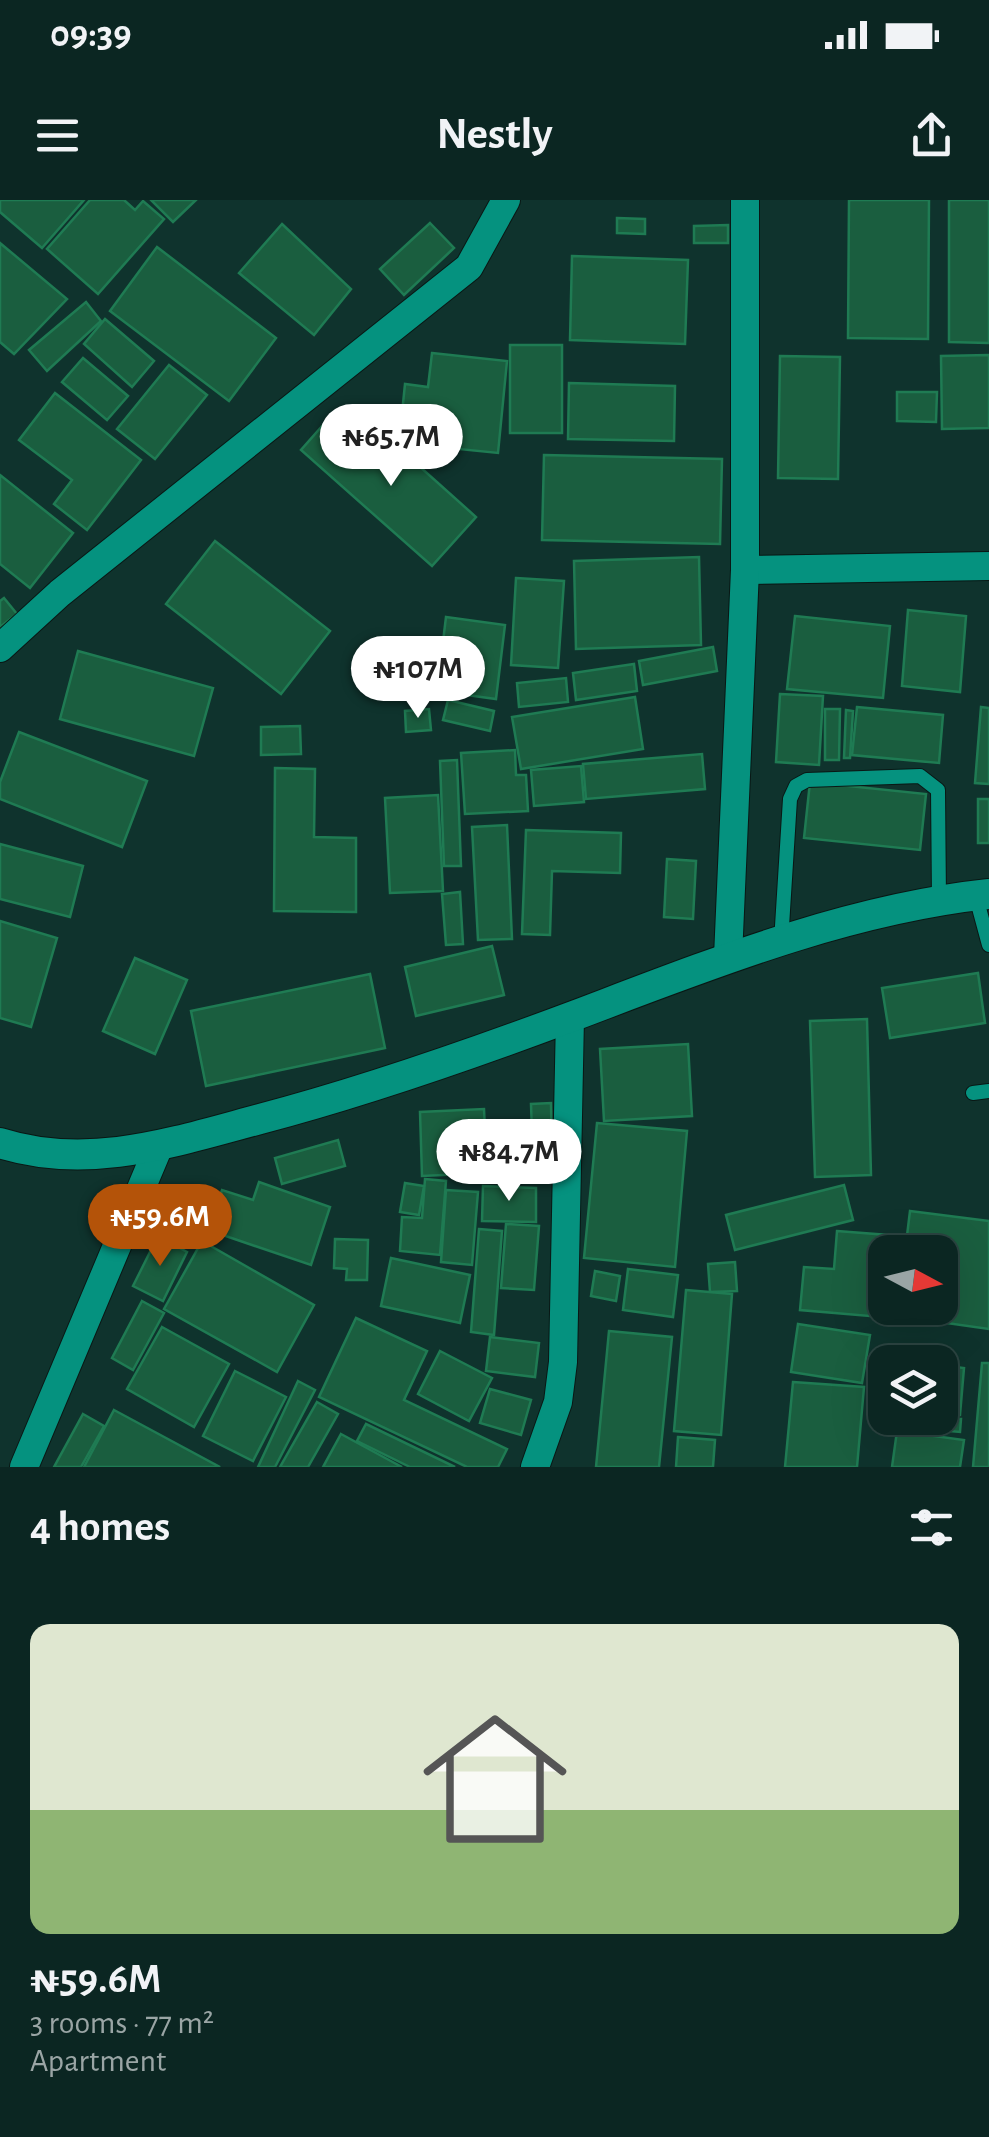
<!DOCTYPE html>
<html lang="en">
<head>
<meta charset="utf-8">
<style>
  :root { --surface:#0b2622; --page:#142e2a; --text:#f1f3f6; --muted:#9aa5a5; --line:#2b4340; --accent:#b45309 }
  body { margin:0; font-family:"Alegreya Sans",sans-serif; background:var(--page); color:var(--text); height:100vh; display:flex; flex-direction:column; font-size:38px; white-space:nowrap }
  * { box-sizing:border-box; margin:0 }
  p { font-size:32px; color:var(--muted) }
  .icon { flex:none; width:55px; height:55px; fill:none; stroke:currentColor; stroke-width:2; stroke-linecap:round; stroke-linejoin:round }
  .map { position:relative; height:1267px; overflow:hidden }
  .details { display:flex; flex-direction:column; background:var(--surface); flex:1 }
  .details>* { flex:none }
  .needle { width:65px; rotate:97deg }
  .controls { position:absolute; left:868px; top:1035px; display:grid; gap:20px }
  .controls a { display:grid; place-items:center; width:90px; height:90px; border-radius:20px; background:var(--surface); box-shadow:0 10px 40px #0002,0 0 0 2px var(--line); font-size:50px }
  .price { position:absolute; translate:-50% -85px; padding:0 22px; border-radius:35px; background:#fff; color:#222; font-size:32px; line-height:65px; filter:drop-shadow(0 2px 5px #0008) }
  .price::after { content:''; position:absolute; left:50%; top:60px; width:30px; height:22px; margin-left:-15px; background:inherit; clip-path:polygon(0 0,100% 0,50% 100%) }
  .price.on { background:var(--accent); color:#fff }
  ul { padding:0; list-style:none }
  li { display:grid; align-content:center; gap:20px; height:530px; padding:0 30px }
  li span { display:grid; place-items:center; height:310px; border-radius:20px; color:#555 }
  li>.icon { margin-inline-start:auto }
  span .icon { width:180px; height:180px; fill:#fffc; stroke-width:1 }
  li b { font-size:42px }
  h2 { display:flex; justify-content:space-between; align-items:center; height:120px; padding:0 30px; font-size:42px }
  .status { display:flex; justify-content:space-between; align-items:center; height:70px; padding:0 50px; background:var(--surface); direction:ltr }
  .status svg { height:28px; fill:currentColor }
  header { display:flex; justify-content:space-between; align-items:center; height:130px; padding:0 30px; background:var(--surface); font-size:45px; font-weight:700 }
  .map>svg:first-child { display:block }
  .building { fill:#1a5e3f; stroke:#1f7b53; stroke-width:2.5 }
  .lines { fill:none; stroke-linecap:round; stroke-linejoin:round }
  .service-casing { stroke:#091815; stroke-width:16 }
  .minor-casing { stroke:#091815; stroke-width:30 }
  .tertiary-casing { stroke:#091815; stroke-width:32 }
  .service { stroke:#05927f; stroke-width:14 }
  .minor { stroke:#05927f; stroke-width:28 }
  .tertiary { stroke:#05927f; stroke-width:30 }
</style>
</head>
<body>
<div class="status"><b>09:39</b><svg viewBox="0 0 49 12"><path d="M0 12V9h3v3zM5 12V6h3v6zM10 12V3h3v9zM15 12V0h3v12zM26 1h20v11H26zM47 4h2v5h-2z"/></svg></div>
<header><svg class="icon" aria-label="menu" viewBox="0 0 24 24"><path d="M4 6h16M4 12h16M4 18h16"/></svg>Nestly<svg class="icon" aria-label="share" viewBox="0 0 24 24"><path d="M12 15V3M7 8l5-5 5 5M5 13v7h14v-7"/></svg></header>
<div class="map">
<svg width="989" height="1267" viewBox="0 0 989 1267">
  <rect width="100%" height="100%" fill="#0f332d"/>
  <!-- building -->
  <g class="building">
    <path d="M 0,0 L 84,0 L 42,48 L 0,12 Z"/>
    <path d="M 90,0 L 124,0 L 135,10 L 143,1 L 164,19 L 98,94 L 47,49 Z"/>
    <path d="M 151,0 L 196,0 L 173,22 Z"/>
    <path d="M 849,0 L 929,0 L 928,139 L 848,138 Z"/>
    <path d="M 949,0 L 989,0 L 989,143 L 949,142 Z"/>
    <path d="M 617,18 L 645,19 L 645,34 L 617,33 Z"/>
    <path d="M 430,23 L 454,48 L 404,95 L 380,69 Z"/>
    <path d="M 282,24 L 351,89 L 314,135 L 239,73 Z"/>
    <path d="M 728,25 L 728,43 L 694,43 L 694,26 Z"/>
    <path d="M 0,43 L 67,99 L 14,154 L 0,142 Z"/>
    <path d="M 157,47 L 276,138 L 229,201 L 110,111 Z"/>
    <path d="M 572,56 L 688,60 L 685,144 L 570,140 Z"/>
    <path d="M 86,102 L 101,121 L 47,171 L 29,150 Z"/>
    <path d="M 105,119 L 154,161 L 132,187 L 84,144 Z"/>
    <rect x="510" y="145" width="52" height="88"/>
    <path d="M 432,153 L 507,161 L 498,253 L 399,243 L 405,184 L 428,187 Z"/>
    <path d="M 989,155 L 989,228 L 942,229 L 941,156 Z"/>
    <path d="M 780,156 L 840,157 L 838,279 L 778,278 Z"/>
    <path d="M 83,158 L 128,196 L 107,220 L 62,182 Z"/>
    <path d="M 169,165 L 207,195 L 155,259 L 117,229 Z"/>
    <path d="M 569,183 L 675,186 L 674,241 L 568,239 Z"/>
    <path d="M 897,192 L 937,192 L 936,222 L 897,221 Z"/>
    <path d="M 55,193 L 141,260 L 87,330 L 54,304 L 72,280 L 19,240 Z"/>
    <path d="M 331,216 L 366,247 L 380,231 L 476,317 L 432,366 L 301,250 Z"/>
    <path d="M 544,255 L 722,259 L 720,344 L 542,340 Z"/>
    <path d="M 0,275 L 73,333 L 30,388 L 0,364 Z"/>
    <path d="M 215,341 L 330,431 L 281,494 L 166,404 Z"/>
    <path d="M 699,357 L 701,445 L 576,449 L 574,361 Z"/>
    <path d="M 516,378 L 564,381 L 558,468 L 511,465 Z"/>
    <path d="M 4,398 L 17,414 L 0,427 L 0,401 Z"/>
    <path d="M 908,410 L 966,416 L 960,492 L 902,486 Z"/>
    <path d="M 795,416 L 890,426 L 883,498 L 787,489 Z"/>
    <path d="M 446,417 L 505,425 L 496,499 L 437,491 Z"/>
    <path d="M 713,447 L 717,471 L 643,485 L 639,461 Z"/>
    <path d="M 78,451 L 213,488 L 194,556 L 60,519 Z"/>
    <path d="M 634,464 L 637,491 L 576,500 L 573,473 Z"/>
    <path d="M 566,478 L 568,502 L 519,507 L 517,483 Z"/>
    <path d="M 780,494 L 823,496 L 819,565 L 776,562 Z"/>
    <path d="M 635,497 L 643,549 L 521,569 L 512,517 Z"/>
    <path d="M 448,500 L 494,511 L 490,531 L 443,520 Z"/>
    <path d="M 857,507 L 943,515 L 939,563 L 852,555 Z"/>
    <path d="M 981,507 L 989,508 L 989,584 L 975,583 Z"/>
    <path d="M 429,509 L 431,530 L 406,532 L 405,511 Z"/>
    <path d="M 825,509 L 840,509 L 839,560 L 825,560 Z"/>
    <path d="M 846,510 L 853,511 L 850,558 L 844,558 Z"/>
    <path d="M 300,526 L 301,554 L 261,555 L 261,527 Z"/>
    <path d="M 19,532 L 147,581 L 122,647 L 0,599 L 0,582 Z"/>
    <path d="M 515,550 L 516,575 L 526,575 L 528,611 L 465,614 L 461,553 Z"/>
    <path d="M 702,554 L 705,589 L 586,599 L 583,564 Z"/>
    <path d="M 457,560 L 461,666 L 444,666 L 440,561 Z"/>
    <path d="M 581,566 L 584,602 L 534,606 L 531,570 Z"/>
    <path d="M 275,568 L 315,569 L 314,637 L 356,638 L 356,712 L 274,711 Z"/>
    <path d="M 810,582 L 926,594 L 920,650 L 804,638 Z"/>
    <path d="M 438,595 L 443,691 L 390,693 L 385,598 Z"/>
    <rect x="978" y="599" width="11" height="44"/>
    <path d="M 507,625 L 512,739 L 478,740 L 472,627 Z"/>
    <path d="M 526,630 L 621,633 L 620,673 L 552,671 L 550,735 L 522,734 Z"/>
    <path d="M 0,644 L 83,666 L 70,717 L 0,699 Z"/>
    <path d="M 667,659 L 696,661 L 693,719 L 664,717 Z"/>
    <path d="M 460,692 L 463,744 L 446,745 L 442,694 Z"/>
    <path d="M 0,721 L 57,738 L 31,827 L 0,818 Z"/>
    <path d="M 492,746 L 504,795 L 416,816 L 405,767 Z"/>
    <path d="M 135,758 L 187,780 L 155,854 L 103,831 Z"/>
    <path d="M 978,773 L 985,823 L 890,838 L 882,788 Z"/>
    <path d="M 370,774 L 385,848 L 206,886 L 191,811 Z"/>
    <path d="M 867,819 L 871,975 L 815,977 L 810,821 Z"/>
    <path d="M 688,844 L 692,916 L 604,921 L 600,849 Z"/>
    <path d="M 551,903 L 552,963 L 533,964 L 531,904 Z"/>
    <path d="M 484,909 L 487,973 L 422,976 L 420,912 Z"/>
    <path d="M 597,923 L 687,931 L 675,1067 L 584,1058 Z"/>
    <path d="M 338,940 L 345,966 L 282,984 L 275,958 Z"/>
    <path d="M 425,979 L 446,981 L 440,1055 L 400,1051 L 402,1017 L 422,1018 Z"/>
    <path d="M 259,982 L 330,1007 L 311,1065 L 208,1030 L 222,990 L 253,1000 Z"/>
    <path d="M 405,983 L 424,986 L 419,1015 L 400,1012 Z"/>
    <path d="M 844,985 L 853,1020 L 735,1050 L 726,1015 Z"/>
    <path d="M 483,986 L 536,988 L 536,1022 L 482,1021 Z"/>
    <path d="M 446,990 L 478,992 L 472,1065 L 441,1062 Z"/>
    <path d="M 910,1011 L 989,1021 L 989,1129 L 897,1116 L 898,1108 L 940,1108 L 940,1052 L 905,1052 Z"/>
    <path d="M 506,1024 L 539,1026 L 534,1090 L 501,1088 Z"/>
    <path d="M 479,1029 L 502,1031 L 494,1135 L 471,1132 Z"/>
    <path d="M 837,1031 L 888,1035 L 881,1117 L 800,1110 L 804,1067 L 834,1069 Z"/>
    <path d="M 158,1036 L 187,1052 L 163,1101 L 133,1086 Z"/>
    <path d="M 335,1039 L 368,1040 L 367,1080 L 346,1080 L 347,1069 L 334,1068 Z"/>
    <path d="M 202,1041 L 314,1105 L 277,1172 L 164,1109 Z"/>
    <path d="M 391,1058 L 470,1075 L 460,1123 L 381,1106 Z"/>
    <path d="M 735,1062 L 737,1091 L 710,1092 L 708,1064 Z"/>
    <path d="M 628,1069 L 678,1075 L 673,1117 L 623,1110 Z"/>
    <path d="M 595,1071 L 620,1076 L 616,1101 L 591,1096 Z"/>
    <path d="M 686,1090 L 732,1094 L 721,1235 L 674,1231 Z"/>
    <path d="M 142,1101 L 164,1113 L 133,1170 L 112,1158 Z"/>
    <path d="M 356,1118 L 427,1151 L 404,1200 L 507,1249 L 498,1267 L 467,1267 L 319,1197 Z"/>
    <path d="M 798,1124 L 870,1135 L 862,1183 L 791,1172 Z"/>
    <path d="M 162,1127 L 229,1164 L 194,1227 L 127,1189 Z"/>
    <path d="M 609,1131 L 672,1137 L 659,1267 L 596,1267 Z"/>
    <path d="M 490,1137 L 539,1143 L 535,1177 L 486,1171 Z"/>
    <path d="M 440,1151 L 492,1178 L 469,1221 L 418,1194 Z"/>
    <path d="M 982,1163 L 989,1163 L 989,1267 L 973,1267 Z"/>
    <path d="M 940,1165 L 964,1168 L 960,1215 L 940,1214 Z"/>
    <path d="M 235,1171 L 286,1197 L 253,1261 L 203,1236 Z"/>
    <path d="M 298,1181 L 315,1190 L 275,1267 L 258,1267 Z"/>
    <path d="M 793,1182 L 864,1187 L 857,1267 L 785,1267 Z"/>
    <path d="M 490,1189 L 531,1200 L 521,1235 L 480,1223 Z"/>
    <path d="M 317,1202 L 338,1214 L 308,1267 L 280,1267 Z"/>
    <path d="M 114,1210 L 220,1267 L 84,1267 Z"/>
    <path d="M 83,1214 L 104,1226 L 81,1267 L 54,1267 Z"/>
    <path d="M 893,1218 L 961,1219 L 960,1232 L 892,1226 Z"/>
    <path d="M 366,1224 L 455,1267 L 410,1267 L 357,1241 Z"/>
    <path d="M 897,1231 L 964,1240 L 960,1267 L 892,1267 Z"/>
    <path d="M 341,1234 L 402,1267 L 323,1267 Z"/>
    <path d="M 678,1237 L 715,1240 L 713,1267 L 676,1267 Z"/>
  </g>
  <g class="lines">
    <defs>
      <g id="service">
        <path d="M 976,697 L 989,745"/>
        <path d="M 781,742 L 790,599 L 796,586 L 807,580 L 920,576 L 938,590 L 939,700"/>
        <path d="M 973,893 L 989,891"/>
      </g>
      <g id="minor">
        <path d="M 745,370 L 989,366"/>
        <path d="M 0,448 L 60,393 L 469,67 L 506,0"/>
        <path d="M 728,757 L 745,370 L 745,0"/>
        <path d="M 24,1267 L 159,946"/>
        <path d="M 535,1267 L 558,1202 L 563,1162 L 570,817"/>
      </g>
      <path id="tertiary" d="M 0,943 C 88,971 174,942 260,919 C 367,891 472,854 576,815 C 708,765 847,709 989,694"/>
    </defs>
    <!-- service casing -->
    <use href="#service" class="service-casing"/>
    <!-- minor casing -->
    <use href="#minor" class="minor-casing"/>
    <!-- tertiary casing -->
    <use href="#tertiary" class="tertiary-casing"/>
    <!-- service -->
    <use href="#service" class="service"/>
    <!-- minor -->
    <use href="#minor" class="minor"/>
    <!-- tertiary -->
    <use href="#tertiary" class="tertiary"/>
  </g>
</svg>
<div class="controls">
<a><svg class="needle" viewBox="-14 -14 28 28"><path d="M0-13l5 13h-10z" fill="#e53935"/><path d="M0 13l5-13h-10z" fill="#9aa5a5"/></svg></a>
<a><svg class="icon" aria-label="layers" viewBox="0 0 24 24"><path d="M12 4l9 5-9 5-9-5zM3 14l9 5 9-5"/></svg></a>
</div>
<b class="price" style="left:391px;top:289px">₦65.7M</b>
<b class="price" style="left:418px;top:521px">₦107M</b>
<b class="price" style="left:509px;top:1004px">₦84.7M</b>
<b class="price on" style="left:160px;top:1069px">₦59.6M</b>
</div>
<section class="details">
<h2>4 homes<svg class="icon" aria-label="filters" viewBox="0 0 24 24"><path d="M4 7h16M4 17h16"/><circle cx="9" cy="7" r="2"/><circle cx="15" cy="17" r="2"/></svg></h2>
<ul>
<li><span style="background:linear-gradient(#dfe7d0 60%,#8fb573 0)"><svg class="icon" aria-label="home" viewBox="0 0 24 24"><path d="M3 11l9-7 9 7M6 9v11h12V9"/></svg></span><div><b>₦59.6M</b><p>3 rooms · 77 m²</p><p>Apartment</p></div></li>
</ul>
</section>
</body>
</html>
